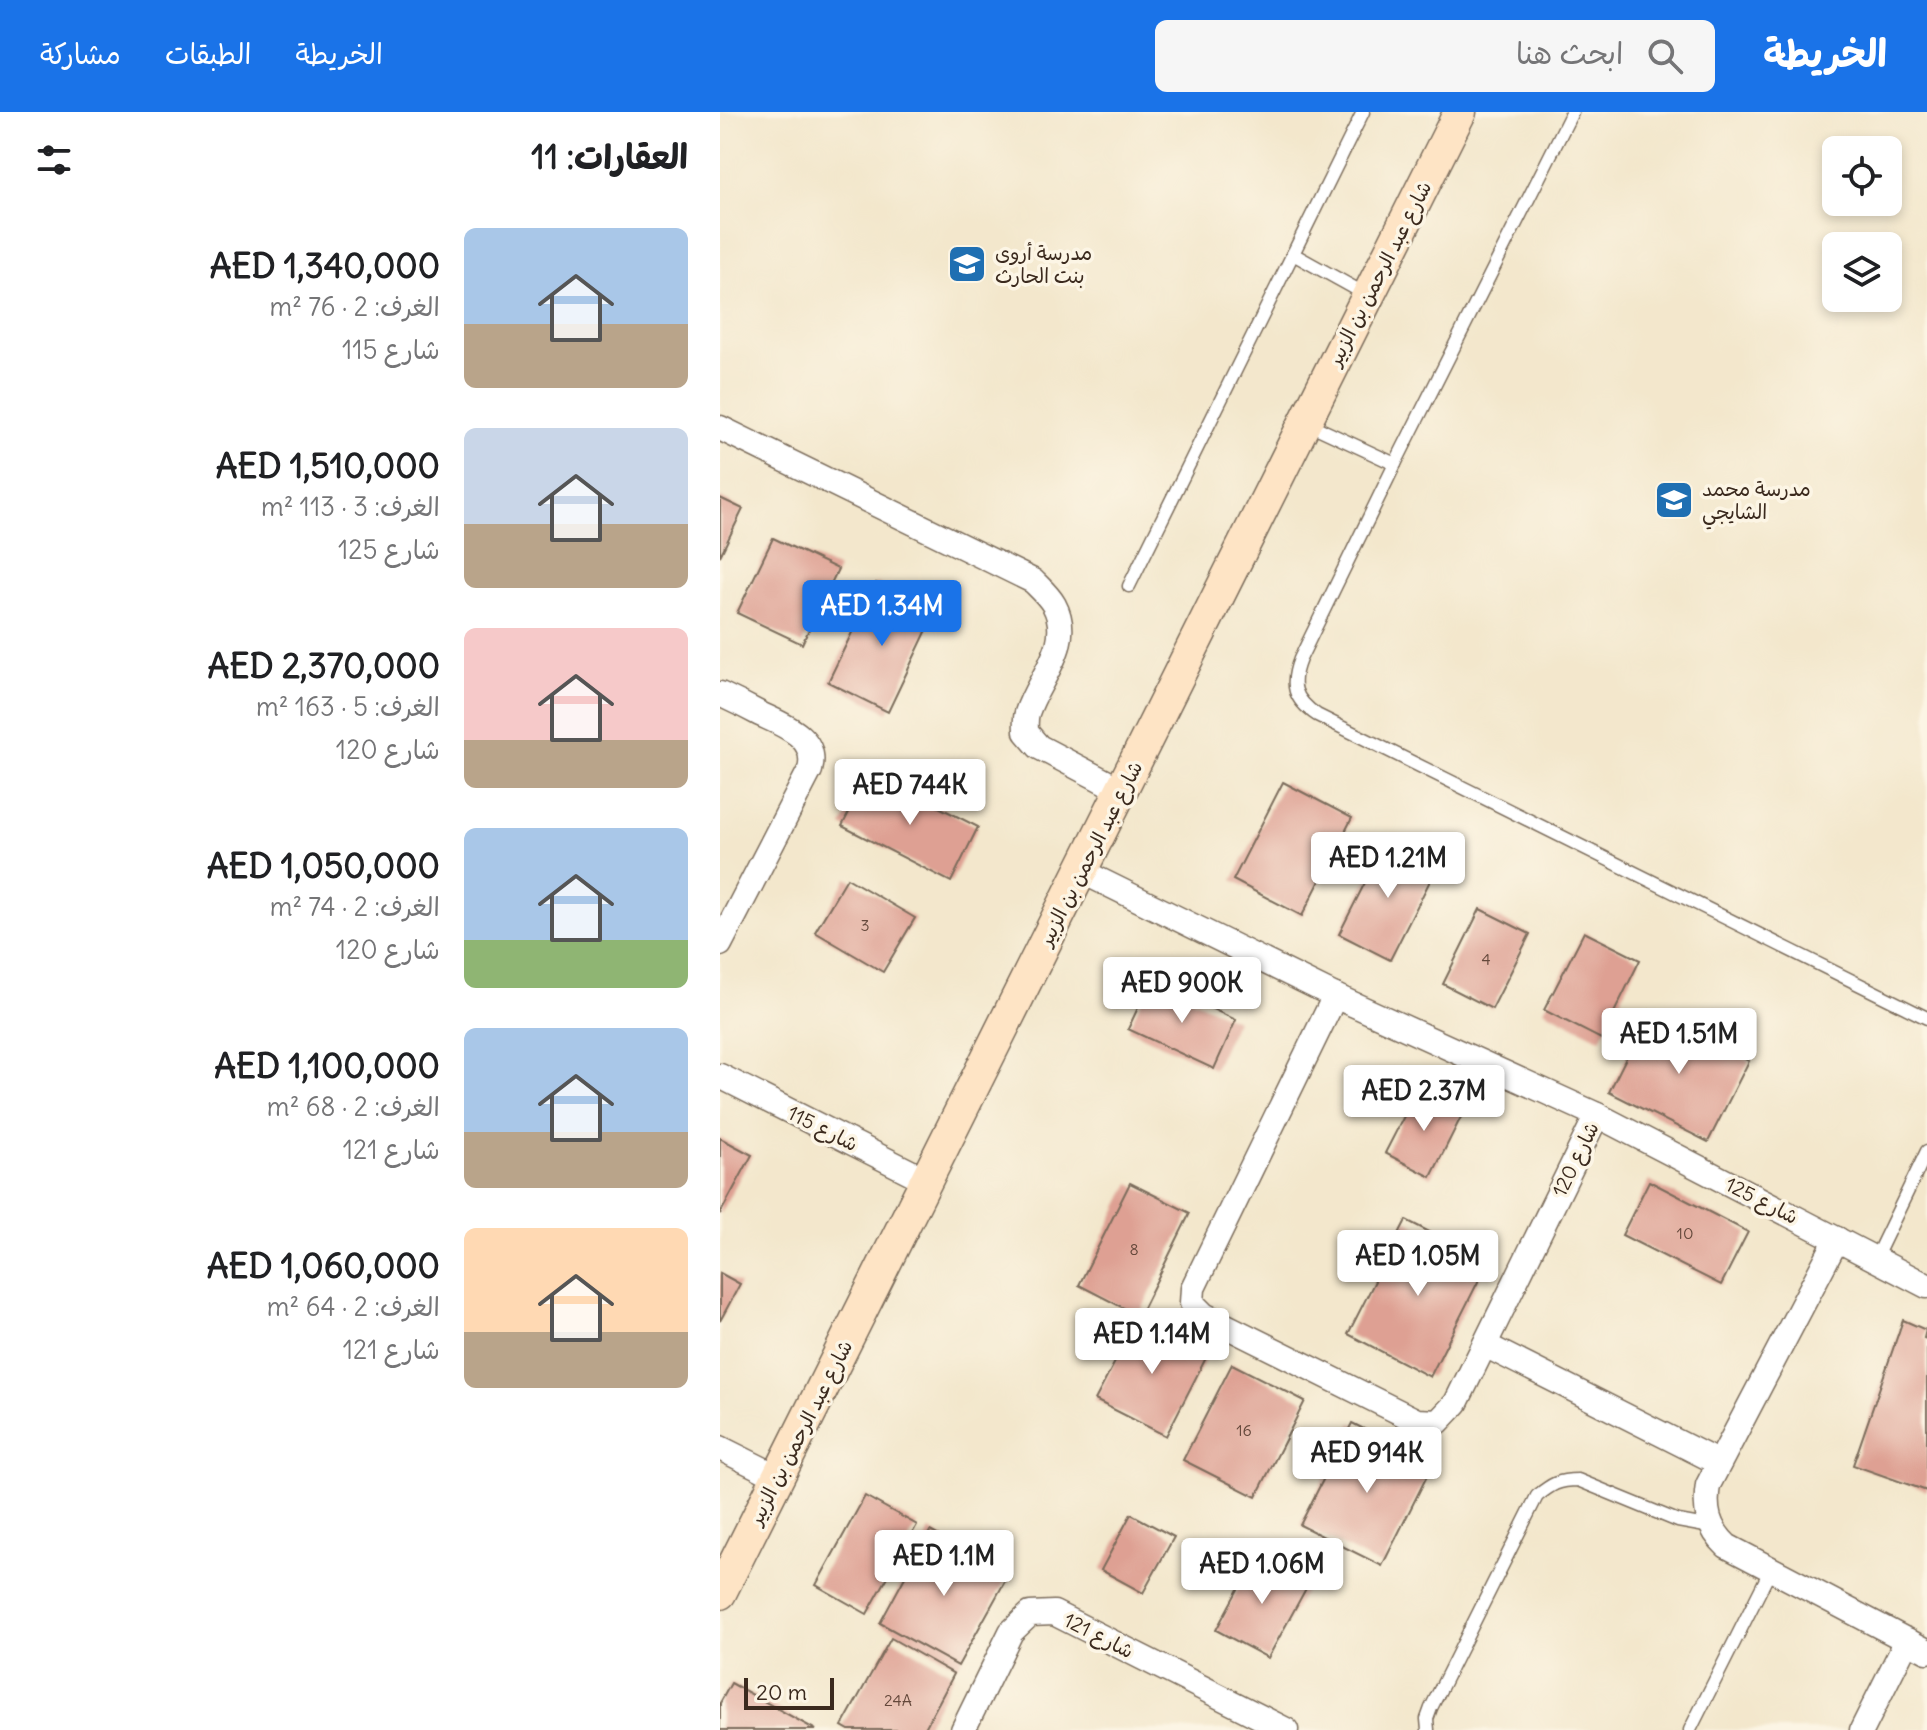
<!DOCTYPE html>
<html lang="ar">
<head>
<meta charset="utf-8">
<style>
  :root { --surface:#fff; --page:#f6f6f6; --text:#202124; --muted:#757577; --accent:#1a73e8 }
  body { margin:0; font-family:Delius,"Playpen Sans Arabic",sans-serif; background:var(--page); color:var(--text); direction:rtl; height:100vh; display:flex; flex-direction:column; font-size:30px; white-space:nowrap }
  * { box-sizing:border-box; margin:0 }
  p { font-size:26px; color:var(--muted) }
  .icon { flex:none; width:44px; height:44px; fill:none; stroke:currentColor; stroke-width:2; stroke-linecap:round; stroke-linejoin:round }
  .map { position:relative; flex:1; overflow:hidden; direction:ltr }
  .panel { display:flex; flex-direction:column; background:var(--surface); width:720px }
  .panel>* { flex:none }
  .controls { position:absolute; left:1102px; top:24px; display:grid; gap:16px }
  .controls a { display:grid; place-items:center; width:80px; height:80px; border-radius:12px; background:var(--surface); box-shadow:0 4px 12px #0003; font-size:40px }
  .scale { position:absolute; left:24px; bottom:20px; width:90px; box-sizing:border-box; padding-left:8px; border:4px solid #3b2a1e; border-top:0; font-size:22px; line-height:28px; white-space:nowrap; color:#3b2a1e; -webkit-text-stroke:6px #fcf5e5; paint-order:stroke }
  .price { position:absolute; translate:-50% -68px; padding:0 18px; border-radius:8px; background:#fff; color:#222; font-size:26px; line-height:52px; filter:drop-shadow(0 2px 4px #0008) }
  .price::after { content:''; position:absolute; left:50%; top:48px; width:24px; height:18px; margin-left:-12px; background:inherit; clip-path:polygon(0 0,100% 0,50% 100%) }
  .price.active { background:var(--accent); color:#fff }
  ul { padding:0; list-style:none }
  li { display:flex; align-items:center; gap:24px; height:200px; padding:0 32px }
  li span { display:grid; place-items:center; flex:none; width:224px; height:160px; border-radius:12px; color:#555 }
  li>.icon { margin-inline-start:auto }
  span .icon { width:96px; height:96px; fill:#fffc; stroke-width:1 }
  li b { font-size:34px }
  h2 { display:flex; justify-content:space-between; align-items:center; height:96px; padding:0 32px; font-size:34px }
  header { display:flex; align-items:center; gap:48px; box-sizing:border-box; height:112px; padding:0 40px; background:var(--accent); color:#fff }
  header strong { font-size:38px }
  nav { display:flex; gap:44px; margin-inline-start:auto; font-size:28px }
  .search { width:560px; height:72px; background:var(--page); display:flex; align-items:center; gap:20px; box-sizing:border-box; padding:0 28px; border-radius:12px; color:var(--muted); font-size:30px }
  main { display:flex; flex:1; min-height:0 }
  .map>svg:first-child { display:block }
  .building { fill:#dea093 }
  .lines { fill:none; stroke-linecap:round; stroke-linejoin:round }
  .lane-casing { stroke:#7b6c5b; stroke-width:15 }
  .street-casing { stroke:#7b6c5b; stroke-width:27 }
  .secondary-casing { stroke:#7b6c5b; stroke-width:35 }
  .lane { stroke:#fff; stroke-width:12 }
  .street { stroke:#fff; stroke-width:24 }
  .secondary { stroke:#fee4c5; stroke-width:32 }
  .labels { text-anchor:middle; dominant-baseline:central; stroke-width:7; stroke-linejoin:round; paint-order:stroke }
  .number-label { font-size:16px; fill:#64483b }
  .poi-label { font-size:20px; fill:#3b2a1e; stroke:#fcf5e5; text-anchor:start }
  .street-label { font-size:20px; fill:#3b2a1e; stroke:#fcf5e5 }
</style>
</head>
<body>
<header>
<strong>الخريطة</strong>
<div class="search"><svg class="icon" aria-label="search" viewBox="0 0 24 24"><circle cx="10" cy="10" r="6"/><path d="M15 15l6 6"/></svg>ابحث هنا</div>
<nav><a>الخريطة</a><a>الطبقات</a><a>مشاركة</a></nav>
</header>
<main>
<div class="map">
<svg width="1207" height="1618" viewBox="0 0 1207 1618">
  <rect width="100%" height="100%" fill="#fcf5e5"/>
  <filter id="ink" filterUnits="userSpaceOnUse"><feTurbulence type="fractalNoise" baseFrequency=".0125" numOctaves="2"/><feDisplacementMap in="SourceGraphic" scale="16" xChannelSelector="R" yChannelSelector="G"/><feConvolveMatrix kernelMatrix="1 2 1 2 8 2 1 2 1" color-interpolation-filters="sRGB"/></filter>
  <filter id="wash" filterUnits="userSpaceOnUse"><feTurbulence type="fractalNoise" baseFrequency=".006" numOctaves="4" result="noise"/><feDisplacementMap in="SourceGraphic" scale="32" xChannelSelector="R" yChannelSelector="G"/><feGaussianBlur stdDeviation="1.8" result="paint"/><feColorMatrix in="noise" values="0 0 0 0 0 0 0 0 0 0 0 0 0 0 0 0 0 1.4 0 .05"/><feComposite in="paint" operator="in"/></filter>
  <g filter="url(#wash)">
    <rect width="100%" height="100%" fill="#f3e7cc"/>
    <g id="blocks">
      <!-- building -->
      <g class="building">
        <path d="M 0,386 L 23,397 L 0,444 Z"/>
        <path d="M 53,426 L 118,457 L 82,532 L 17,501 Z"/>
        <path d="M 156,471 L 215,501 L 168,600 L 108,570 Z"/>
        <path d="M 150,660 L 258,715 L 231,770 L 122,714 Z"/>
        <path d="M 563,670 L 632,706 L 582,804 L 513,768 Z"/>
        <path d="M 666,729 L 717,755 L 670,848 L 619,822 Z"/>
        <path d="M 127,766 L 195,806 L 163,860 L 95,820 Z"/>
        <path d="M 760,797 L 810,822 L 772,897 L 723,872 Z"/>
        <path d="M 864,820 L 920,848 L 881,927 L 824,898 Z"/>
        <path d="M 431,868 L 516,908 L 494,957 L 408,917 Z"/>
        <path d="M 930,898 L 1029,949 L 988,1030 L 889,980 Z"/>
        <path d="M 698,977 L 743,1001 L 711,1065 L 665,1041 Z"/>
        <path d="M 0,1026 L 32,1043 L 0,1102 Z"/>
        <path d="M 929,1069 L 1028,1120 L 1001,1173 L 902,1123 Z"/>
        <path d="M 410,1071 L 470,1101 L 419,1204 L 359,1173 Z"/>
        <path d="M 686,1108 L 768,1150 L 710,1265 L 628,1222 Z"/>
        <path d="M 0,1161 L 20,1172 L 0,1209 Z"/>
        <path d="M 419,1204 L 489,1240 L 446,1324 L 375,1288 Z"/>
        <path d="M 1183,1208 L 1206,1218 L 1204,1226 L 1207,1227 L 1207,1379 L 1133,1353 Z"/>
        <path d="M 512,1252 L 585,1289 L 536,1385 L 463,1348 Z"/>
        <path d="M 632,1311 L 713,1352 L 662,1454 L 580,1413 Z"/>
        <path d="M 145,1384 L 197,1413 L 147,1502 L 96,1473 Z"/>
        <path d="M 411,1402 L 454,1425 L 423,1481 L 381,1458 Z"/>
        <path d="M 210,1419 L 289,1462 L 238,1554 L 160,1511 Z"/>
        <path d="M 537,1442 L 589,1471 L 548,1546 L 496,1518 Z"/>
        <path d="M 171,1526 L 234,1562 L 204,1618 L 129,1618 L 122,1614 Z"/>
        <path d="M 11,1571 L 96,1618 L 0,1618 L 0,1591 Z"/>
      </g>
    </g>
  </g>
  <g filter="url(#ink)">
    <use href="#blocks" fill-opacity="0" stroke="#7b6c5b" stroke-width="2"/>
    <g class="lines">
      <defs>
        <g id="lane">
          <path d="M 852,0 L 675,352 L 580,547 C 570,572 573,587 597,603 L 1207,906"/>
          <path d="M 573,142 L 647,183"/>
          <path d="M 587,311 L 675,352"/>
          <path d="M 409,474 L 643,0"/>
          <path d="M 1155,1147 L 1207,1039"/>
          <path d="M 708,1618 L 707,1607 L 711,1596 L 817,1384 C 832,1372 838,1368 858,1368 L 958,1409 L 991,1415"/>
          <path d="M 970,1618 L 1051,1457"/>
        </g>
        <g id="street">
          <path d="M 0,316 L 313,469 C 320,476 329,484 334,493 C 355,532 318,566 307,601 C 305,607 306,614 306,620 L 319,635 L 401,678"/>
          <path d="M 0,582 C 13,588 27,595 40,602 C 63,613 99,625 90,658 L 0,832"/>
          <path d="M 361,759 L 615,884 L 877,1003 L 1207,1174"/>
          <path d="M 615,884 L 473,1176 L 472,1191 L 484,1203 L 697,1309 L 718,1310 L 736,1291 L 877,1003"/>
          <path d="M 0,964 L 206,1068"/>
          <path d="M 1117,1127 L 988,1373 C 984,1398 988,1416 1007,1434 L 1207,1539"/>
          <path d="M 765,1233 L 999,1351"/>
          <path d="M 0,1336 L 58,1365"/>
          <path d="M 243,1618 L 291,1520 L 310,1502 L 334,1501 L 566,1618"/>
          <path d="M 1142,1618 L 1187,1528"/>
        </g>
        <path id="secondary" d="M 0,1481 L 740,0"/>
      </defs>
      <!-- lane casing -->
      <use href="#lane" class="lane-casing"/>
      <!-- street casing -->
      <use href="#street" class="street-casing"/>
      <!-- secondary casing -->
      <use href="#secondary" class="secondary-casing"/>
      <!-- lane -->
      <use href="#lane" class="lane"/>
      <!-- street -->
      <use href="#street" class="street"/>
      <!-- secondary -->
      <use href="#secondary" class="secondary"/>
    </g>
  </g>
  <!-- icons -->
  <defs>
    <symbol id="school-square" viewBox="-11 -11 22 22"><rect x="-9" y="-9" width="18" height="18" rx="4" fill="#1f6fb2" stroke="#fcf5e5"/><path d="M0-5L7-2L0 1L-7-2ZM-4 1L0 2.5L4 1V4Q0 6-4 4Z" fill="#fff"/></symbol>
  </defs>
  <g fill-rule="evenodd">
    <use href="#school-square" x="225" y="130" width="44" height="44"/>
    <use href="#school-square" x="932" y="366" width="44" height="44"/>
  </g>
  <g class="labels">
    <!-- number labels -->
    <g class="number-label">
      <text x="145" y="813">3</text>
      <text x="766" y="847">4</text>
      <text x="965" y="1121">10</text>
      <text x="414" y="1137">8</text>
      <text x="524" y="1318">16</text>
      <text x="178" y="1588">24A</text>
    </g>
    <!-- poi labels -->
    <g class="poi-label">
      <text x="275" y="140">مدرسة أروى<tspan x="275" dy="23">بنت الحارث</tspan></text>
      <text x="982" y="376">مدرسة محمد<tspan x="982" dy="23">الشايجي</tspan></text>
    </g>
    <!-- street labels -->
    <g class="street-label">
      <text transform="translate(659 161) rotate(-63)">شارع عبد الرحمن بن الزبير</text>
      <text transform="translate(370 741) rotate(-63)">شارع عبد الرحمن بن الزبير</text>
      <text transform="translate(103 1016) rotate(27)">شارع 115</text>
      <text transform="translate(855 1047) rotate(-64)">شارع 120</text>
      <text transform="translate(1042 1088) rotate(27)">شارع 125</text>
      <text transform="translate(80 1320) rotate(-63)">شارع عبد الرحمن بن الزبير</text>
      <text transform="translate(379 1523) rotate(27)">شارع 121</text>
    </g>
  </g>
</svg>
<div class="controls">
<a><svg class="icon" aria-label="locate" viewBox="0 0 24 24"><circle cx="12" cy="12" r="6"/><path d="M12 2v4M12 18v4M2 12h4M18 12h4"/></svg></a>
<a><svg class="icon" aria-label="layers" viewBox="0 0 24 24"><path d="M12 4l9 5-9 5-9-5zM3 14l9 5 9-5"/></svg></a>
</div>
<div class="scale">20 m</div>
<b class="price active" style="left:162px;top:536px">AED 1.34M</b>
<b class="price" style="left:190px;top:715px">AED 744K</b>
<b class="price" style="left:668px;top:788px">AED 1.21M</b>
<b class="price" style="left:462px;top:913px">AED 900K</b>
<b class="price" style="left:959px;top:964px">AED 1.51M</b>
<b class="price" style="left:704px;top:1021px">AED 2.37M</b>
<b class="price" style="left:698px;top:1186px">AED 1.05M</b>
<b class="price" style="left:432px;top:1264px">AED 1.14M</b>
<b class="price" style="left:647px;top:1383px">AED 914K</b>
<b class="price" style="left:224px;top:1486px">AED 1.1M</b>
<b class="price" style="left:542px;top:1494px">AED 1.06M</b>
</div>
<section class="panel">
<h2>العقارات: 11<svg class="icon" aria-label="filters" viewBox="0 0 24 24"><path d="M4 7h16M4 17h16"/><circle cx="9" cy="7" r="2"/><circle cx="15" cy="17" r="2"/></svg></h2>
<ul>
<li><span style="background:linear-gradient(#a9c7e8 60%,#b9a48a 0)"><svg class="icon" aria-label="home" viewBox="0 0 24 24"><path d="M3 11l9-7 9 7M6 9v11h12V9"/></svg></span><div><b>AED 1,340,000</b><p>الغرف: 2 · 76 m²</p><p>شارع 115</p></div></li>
<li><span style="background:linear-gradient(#c9d6e8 60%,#b9a48a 0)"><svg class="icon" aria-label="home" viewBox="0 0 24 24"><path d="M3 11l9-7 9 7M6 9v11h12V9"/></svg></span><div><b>AED 1,510,000</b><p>الغرف: 3 · 113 m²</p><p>شارع 125</p></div></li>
<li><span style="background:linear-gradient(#f6c9c9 70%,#b9a48a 0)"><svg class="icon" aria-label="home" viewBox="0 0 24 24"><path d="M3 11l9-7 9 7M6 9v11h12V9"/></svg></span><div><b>AED 2,370,000</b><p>الغرف: 5 · 163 m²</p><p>شارع 120</p></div></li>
<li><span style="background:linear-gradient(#a9c7e8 70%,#8fb573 0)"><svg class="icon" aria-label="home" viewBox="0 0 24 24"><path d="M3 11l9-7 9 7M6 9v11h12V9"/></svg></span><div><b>AED 1,050,000</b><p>الغرف: 2 · 74 m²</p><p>شارع 120</p></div></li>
<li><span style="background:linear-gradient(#a9c7e8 65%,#b9a48a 0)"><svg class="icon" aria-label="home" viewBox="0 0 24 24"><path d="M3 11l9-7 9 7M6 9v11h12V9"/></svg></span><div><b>AED 1,100,000</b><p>الغرف: 2 · 68 m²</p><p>شارع 121</p></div></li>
<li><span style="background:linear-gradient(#ffd9b3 65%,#b9a48a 0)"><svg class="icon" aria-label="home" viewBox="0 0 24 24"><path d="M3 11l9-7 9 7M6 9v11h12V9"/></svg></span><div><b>AED 1,060,000</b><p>الغرف: 2 · 64 m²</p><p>شارع 121</p></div></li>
</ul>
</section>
</main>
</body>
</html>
